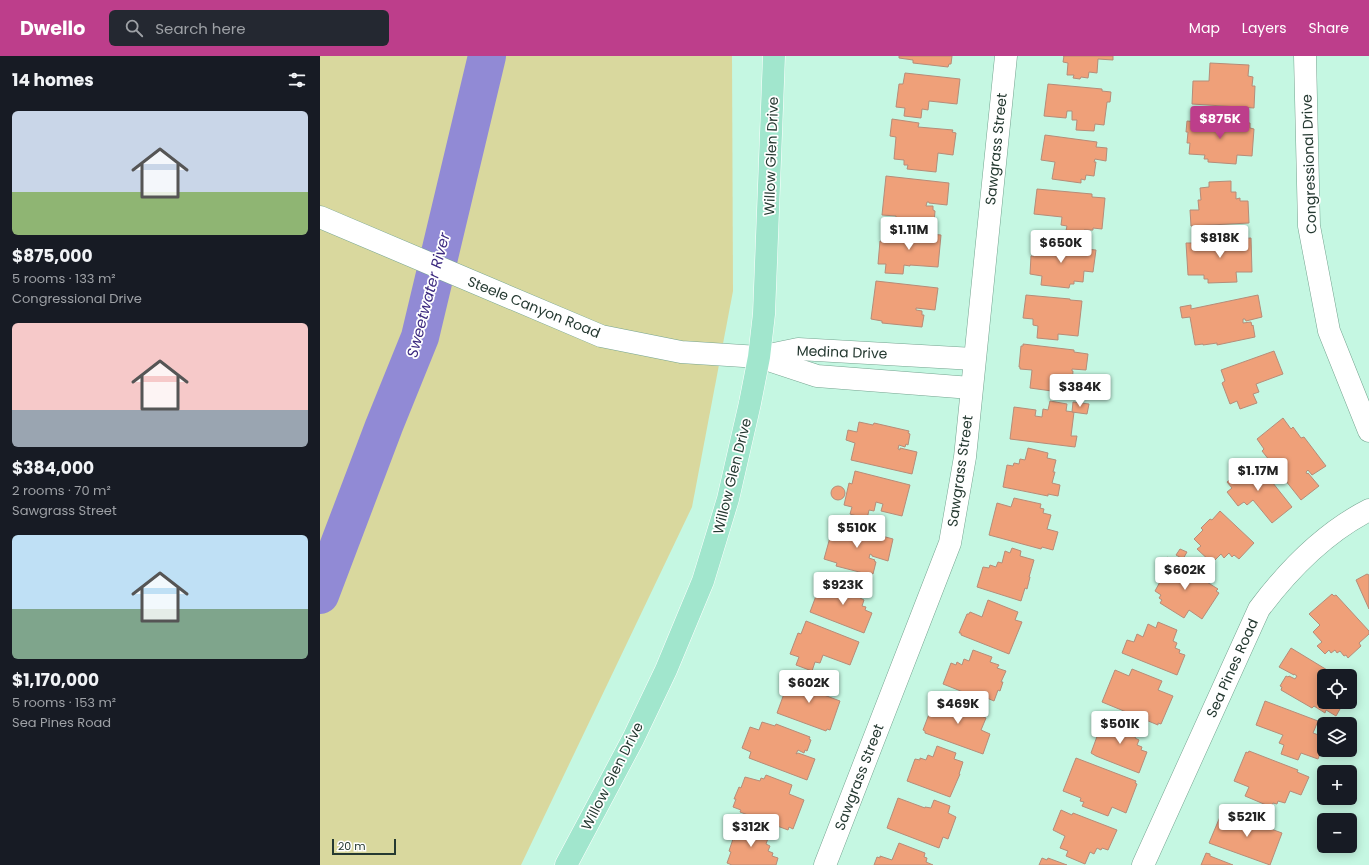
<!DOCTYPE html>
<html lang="en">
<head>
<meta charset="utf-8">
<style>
  :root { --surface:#171b24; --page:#242831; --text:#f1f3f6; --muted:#9ea1a6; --accent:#bd3e8b }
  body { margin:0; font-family:Poppins,sans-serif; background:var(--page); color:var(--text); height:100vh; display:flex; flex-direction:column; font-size:15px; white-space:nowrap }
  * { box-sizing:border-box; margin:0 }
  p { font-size:13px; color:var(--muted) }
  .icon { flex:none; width:22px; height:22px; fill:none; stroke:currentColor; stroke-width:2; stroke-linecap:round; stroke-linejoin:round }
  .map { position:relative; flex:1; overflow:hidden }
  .drawer { display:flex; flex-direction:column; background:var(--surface); width:320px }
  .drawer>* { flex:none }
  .controls { position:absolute; left:997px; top:613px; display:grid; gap:8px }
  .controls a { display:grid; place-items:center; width:40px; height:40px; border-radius:6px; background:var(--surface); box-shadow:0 2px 10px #0003; font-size:20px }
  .scale { position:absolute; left:12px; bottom:10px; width:64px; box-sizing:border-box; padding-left:4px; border:2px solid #253931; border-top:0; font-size:11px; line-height:14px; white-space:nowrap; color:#253931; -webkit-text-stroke:3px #fff; paint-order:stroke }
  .price { position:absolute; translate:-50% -34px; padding:0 9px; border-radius:4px; background:#fff; color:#222; font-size:13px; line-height:26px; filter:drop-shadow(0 1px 2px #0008) }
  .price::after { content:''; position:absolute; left:50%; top:24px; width:12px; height:9px; margin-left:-6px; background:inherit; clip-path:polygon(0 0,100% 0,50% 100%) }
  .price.on { background:var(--accent); color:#fff }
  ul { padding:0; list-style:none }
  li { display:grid; align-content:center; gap:8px; height:212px; padding:0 12px }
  li span { display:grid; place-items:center; height:124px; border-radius:6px; color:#555 }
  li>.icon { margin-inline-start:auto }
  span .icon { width:72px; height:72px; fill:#fffc; stroke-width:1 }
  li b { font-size:17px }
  h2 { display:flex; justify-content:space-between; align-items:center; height:48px; padding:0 12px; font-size:17px }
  header { display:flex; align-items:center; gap:24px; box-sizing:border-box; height:56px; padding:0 20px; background:var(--accent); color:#fff }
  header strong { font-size:19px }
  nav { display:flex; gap:22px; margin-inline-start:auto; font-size:14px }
  .search { width:280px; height:36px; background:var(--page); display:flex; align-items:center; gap:10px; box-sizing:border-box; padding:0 14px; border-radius:6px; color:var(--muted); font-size:15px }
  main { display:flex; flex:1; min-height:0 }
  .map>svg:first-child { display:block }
  .green { fill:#d9d89e }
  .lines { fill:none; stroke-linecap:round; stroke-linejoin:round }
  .river { stroke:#918ad5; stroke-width:38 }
  .building { fill:#efa079; stroke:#b68c78 }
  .minor-casing { stroke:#75a490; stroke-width:23 }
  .major-casing { stroke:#fff; stroke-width:23 }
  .minor { stroke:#fff; stroke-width:22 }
  .major { stroke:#a1e6cd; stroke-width:22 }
  .labels { text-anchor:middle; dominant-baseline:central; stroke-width:3.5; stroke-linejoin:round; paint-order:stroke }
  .street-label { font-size:14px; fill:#253931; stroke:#fff }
  .water-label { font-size:15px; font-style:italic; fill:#3c2a80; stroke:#fff }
</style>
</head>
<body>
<header>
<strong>Dwello</strong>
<div class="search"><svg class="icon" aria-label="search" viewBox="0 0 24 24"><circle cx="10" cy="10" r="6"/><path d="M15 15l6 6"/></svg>Search here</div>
<nav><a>Map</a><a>Layers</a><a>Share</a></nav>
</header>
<main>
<section class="drawer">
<h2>14 homes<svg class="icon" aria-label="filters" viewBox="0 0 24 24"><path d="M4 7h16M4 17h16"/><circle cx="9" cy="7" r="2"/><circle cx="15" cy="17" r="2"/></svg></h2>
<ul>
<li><span style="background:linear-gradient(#c9d6e8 65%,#8fb573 0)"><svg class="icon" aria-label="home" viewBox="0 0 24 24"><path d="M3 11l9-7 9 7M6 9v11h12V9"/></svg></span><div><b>$875,000</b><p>5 rooms · 133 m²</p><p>Congressional Drive</p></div></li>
<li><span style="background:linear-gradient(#f6c9c9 70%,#9aa5b1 0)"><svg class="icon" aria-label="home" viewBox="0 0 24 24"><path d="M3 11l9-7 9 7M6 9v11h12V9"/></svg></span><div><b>$384,000</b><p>2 rooms · 70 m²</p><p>Sawgrass Street</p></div></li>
<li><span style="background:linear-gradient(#bfe0f5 60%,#7fa58c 0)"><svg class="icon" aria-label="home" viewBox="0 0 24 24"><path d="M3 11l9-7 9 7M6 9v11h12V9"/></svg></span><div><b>$1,170,000</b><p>5 rooms · 153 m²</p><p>Sea Pines Road</p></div></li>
</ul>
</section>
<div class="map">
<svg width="1049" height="809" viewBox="0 0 1049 809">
  <rect width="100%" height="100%" fill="#c5f7e2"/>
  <!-- green -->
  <path class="green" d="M 0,0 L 412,0 L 413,235 L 372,451 L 201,809 L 0,809 Z"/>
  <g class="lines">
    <!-- river -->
    <path class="river" d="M 0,539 L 64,370 L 100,281 L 167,0"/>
  </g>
  <!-- building -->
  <g class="building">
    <path d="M 579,0 L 632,0 L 631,8 L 629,8 L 628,11 L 593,7 L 593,4 L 579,2 Z"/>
    <path d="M 743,0 L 793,0 L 793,4 L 778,3 L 777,17 L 769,16 L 768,22 L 761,21 L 760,23 L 753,22 L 754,19 L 747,19 L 748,7 L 743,6 L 744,0 Z"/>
    <path d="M 890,7 L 929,9 L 928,20 L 933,21 L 932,30 L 935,30 L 934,52 L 872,48 L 873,25 L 889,25 Z"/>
    <path d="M 585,17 L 640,23 L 637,48 L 609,45 L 608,54 L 602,53 L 601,62 L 584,60 L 585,52 L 576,51 L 579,28 L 583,28 Z"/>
    <path d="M 728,28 L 782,33 L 782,35 L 791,36 L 790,46 L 787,46 L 784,69 L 775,68 L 774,75 L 756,74 L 757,64 L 752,64 L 752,55 L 747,55 L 746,62 L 724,60 Z"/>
    <path d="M 572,63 L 599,67 L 598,71 L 633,74 L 632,76 L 636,77 L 633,99 L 618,97 L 616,116 L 587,113 L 588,109 L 584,109 L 584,104 L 574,103 L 576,81 L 570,80 Z"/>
    <path d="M 879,63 L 930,67 L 930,72 L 934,73 L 932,100 L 917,99 L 916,108 L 888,106 L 888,103 L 884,103 L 885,99 L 869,98 L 870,87 L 867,87 L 868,76 L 866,76 L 867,65 L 879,66 Z"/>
    <path d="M 725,79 L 777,86 L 776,91 L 787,92 L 786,105 L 775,103 L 774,106 L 776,106 L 774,120 L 766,119 L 765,124 L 761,123 L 761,127 L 732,123 L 735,106 L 721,104 Z"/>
    <path d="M 566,120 L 629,127 L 627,149 L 609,147 L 609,146 L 607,146 L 606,150 L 613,150 L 613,154 L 615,155 L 614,167 L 576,163 L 576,160 L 562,159 Z"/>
    <path d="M 911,125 L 911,136 L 916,136 L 916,143 L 920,142 L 920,145 L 928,145 L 929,167 L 871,170 L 870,154 L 879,154 L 878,144 L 881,144 L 880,132 L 889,131 L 889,126 Z"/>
    <path d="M 717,133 L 772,138 L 772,141 L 785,142 L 782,173 L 773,172 L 773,174 L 764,174 L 763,181 L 745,179 L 747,170 L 741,169 L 742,161 L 714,158 Z"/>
    <path d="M 566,174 L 621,179 L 618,211 L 590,209 L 590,210 L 584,209 L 583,218 L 565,217 L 566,208 L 558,208 L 560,185 L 565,186 Z"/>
    <path d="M 931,182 L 932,216 L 916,216 L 917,226 L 888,227 L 888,223 L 884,223 L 884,219 L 868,219 L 866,187 L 875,187 L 875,185 Z"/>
    <path d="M 714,185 L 765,191 L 765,193 L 776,194 L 773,216 L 764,215 L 763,226 L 754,225 L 754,228 L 750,228 L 749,232 L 721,229 L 722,220 L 710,218 L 711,200 L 714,200 L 714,196 L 713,196 Z"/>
    <path d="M 556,225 L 618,232 L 615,254 L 596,252 L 596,254 L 602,255 L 602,259 L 604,259 L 602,271 L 562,267 L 562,265 L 551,263 Z"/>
    <path d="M 706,239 L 750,243 L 750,244 L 762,245 L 758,280 L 738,278 L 738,284 L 717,282 L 718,270 L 713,269 L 713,263 L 703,262 Z"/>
    <path d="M 938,239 L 942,261 L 926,265 L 925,263 L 923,263 L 923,267 L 931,266 L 932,270 L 933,269 L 935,281 L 897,289 L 897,287 L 883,289 L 883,288 L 875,289 L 870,261 L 862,262 L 860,251 L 871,249 L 871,253 Z"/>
    <path d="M 703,288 L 754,294 L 754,296 L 768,298 L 766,314 L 752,313 L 752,315 L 753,315 L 752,329 L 744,328 L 743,332 L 739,332 L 739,336 L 710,332 L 712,314 L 700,313 L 700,311 L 699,311 L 701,290 L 703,290 Z"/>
    <path d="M 954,295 L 963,318 L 936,328 L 939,336 L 933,338 L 937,347 L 920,353 L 917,345 L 910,348 L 902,327 L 905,325 L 901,314 Z"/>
    <path d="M 730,345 L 747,348 L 746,355 L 754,356 L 751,380 L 757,380 L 755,391 L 690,383 L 694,351 L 716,354 L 715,360 L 722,361 L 723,353 L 728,354 Z"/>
    <path d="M 753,346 L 769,348 L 767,358 L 752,356 Z"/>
    <path d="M 963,362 L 971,373 L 973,371 L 981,382 L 984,381 L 1006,410 L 992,419 L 988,414 L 986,416 L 987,418 L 988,417 L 999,430 L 981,444 L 942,395 L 944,393 L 937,383 Z"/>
    <path d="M 539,366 L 553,369 L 554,367 L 589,375 L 588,377 L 590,378 L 588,389 L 586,388 L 585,391 L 579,389 L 578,393 L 580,394 L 580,392 L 597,396 L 592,418 L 531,404 L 535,387 L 526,384 L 528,374 L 537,376 Z"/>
    <path d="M 708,392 L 728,397 L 727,402 L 736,404 L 733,416 L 735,416 L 732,427 L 740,429 L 738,440 L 728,438 L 728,440 L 683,431 L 687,409 L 693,410 L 694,407 L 699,408 L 700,403 L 705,404 Z"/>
    <path d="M 937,407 L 972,451 L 952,467 L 933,444 L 927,449 L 924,446 L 918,450 L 907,436 L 912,432 L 907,426 L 926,410 L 928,414 Z"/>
    <path d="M 535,415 L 590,429 L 582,460 L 561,455 L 563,448 L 556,446 L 554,455 L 549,454 L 547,463 L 530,458 L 532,451 L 524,449 L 529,427 L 532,428 Z"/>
    <circle cx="518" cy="437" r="7"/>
    <path d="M 694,442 L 721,448 L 720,452 L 724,453 L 723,457 L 731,459 L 727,473 L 738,476 L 733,494 L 722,491 L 721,493 L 669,479 L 677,447 L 691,451 Z"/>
    <path d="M 900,455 L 934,487 L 919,503 L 914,499 L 912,501 L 909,497 L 904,502 L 901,498 L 892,507 L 877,493 L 881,490 L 874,483 L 883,474 L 881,472 L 890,463 L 892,464 Z"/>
    <path d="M 514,467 L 573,483 L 568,505 L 552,500 L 552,499 L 550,498 L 549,502 L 555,504 L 554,505 L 556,506 L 553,518 L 551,517 L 551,519 L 516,510 L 517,507 L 504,503 Z"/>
    <path d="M 692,492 L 701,495 L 700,500 L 714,504 L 709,521 L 710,521 L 707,533 L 705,532 L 701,545 L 657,531 L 663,511 L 669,512 L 670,509 L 676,511 L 678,506 L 682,507 L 685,495 L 690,497 Z"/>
    <path d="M 860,493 L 867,496 L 863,503 L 856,499 Z"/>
    <path d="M 847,501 L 898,533 L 896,535 L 899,537 L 882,563 L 869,554 L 864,562 L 840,547 L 842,544 L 839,542 L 841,539 L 835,535 L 841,524 L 839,523 L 845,513 L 841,511 Z"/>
    <path d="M 871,502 L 875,505 L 870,511 L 866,508 Z"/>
    <path d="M 875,505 L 879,507 L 875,513 L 871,511 Z"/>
    <path d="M 1047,518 L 1049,519 L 1049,553 L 1036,524 Z"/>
    <path d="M 525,524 L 544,531 L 540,542 L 544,544 L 542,550 L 546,551 L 545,554 L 552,557 L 544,577 L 490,556 L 499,532 L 510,536 L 514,526 L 523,529 Z"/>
    <path d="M 1012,538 L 1014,540 L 1016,539 L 1049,575 L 1049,578 L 1039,587 L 1041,590 L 1028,602 L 1026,599 L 1024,600 L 1020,595 L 1017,597 L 1015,594 L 1011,597 L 1009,594 L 1005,598 L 997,590 L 1002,586 L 993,576 L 1000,569 L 989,558 Z"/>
    <path d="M 668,544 L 698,556 L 695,564 L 702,566 L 689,598 L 641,579 L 641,577 L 639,577 L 647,558 L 649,558 L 650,556 L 662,561 Z"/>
    <path d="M 486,565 L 539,586 L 530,609 L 503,599 L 500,607 L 495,606 L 492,615 L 476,609 L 479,601 L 470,598 L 478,577 L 481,578 Z"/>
    <path d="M 838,566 L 857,574 L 853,585 L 857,587 L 855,592 L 860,594 L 859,597 L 865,599 L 857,619 L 802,597 L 807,584 L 814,586 L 817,578 L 823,581 L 828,568 L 836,572 Z"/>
    <path d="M 971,592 L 1017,620 L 1004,620 L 1004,646 L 1024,646 L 1016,660 L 1006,654 L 1005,657 L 994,650 L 992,652 L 961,634 L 962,631 L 960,630 L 966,620 L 968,621 L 969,620 L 975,623 L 977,620 L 974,618 L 974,619 L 959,611 Z"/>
    <path d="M 653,594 L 672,601 L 670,606 L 679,609 L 677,612 L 686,615 L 681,626 L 683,626 L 680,635 L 678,634 L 674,645 L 667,642 L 666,645 L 623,628 L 631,607 L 636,609 L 637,606 L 642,609 L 644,603 L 649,605 Z"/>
    <path d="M 812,613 L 842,625 L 838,634 L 853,640 L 841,668 L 838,667 L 838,669 L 782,646 L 795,614 L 809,620 Z"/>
    <path d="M 483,621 L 508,630 L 504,639 L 520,645 L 510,674 L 507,673 L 506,675 L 457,657 L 469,624 L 476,627 L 477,623 L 481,625 Z"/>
    <path d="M 631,641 L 657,650 L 656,654 L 660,656 L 659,659 L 666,662 L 661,674 L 670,678 L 663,698 L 605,677 L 605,675 L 603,674 L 614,645 L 628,650 Z"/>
    <path d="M 945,645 L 998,665 L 993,677 L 1004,681 L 1004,688 L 998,703 L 981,697 L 978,704 L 961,698 L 964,689 L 959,687 L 963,679 L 936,669 Z"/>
    <path d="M 783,664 L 798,669 L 800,664 L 819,671 L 815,682 L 819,684 L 817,689 L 822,691 L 821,694 L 827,696 L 819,717 L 776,700 L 771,697 Z"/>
    <path d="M 442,666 L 455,670 L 456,668 L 490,681 L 489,683 L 491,684 L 487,695 L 485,694 L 484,697 L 478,694 L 476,698 L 478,697 L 495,703 L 487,724 L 429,702 L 431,696 L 422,692 L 430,671 L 439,674 Z"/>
    <path d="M 617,690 L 636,697 L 634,703 L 643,706 L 639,718 L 640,718 L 630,741 L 587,725 L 595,703 L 600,704 L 600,702 L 606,704 L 608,699 L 613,701 Z"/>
    <path d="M 929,695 L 978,714 L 977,716 L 989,721 L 981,739 L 970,735 L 965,747 L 958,745 L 957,748 L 953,747 L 951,751 L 925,740 L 929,731 L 914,725 L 926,696 L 928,697 Z"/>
    <path d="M 756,702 L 816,725 L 815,727 L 817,728 L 806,757 L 792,751 L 788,760 L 762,750 L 764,746 L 760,745 L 761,742 L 743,735 Z"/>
    <path d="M 446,719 L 472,729 L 469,738 L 484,744 L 473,773 L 469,771 L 468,774 L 420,756 L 421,754 L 413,751 L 416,743 L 414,743 L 419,731 L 421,732 L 425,721 L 440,725 L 441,722 L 444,723 Z"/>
    <path d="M 578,742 L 605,752 L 605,751 L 611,752 L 614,744 L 630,750 L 628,757 L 636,761 L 628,783 L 623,781 L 619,792 L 567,772 Z"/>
    <path d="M 741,754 L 752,759 L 753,757 L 797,774 L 788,794 L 782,792 L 781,794 L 777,792 L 774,798 L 770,796 L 765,808 L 746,800 L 748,795 L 740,792 L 745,780 L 733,774 Z"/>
    <path d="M 902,756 L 922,764 L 920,770 L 926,772 L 928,765 L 934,767 L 937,759 L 954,765 L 951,773 L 962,777 L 950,809 L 889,787 Z"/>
    <path d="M 430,770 L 440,774 L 441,771 L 446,774 L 446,776 L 450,777 L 446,788 L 450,790 L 448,795 L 453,797 L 452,800 L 458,802 L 456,809 L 412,809 L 407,807 L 411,796 L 409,795 L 413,783 L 415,784 L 420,771 L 429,774 Z"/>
    <path d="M 579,787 L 605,797 L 604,801 L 607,802 L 606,806 L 613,809 L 554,809 L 557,801 L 560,802 L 560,800 L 572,804 Z"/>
    <path d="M 886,797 L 890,798 L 890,800 L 913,809 L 881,809 Z"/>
    <path d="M 722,802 L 727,804 L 728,802 L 747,809 L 719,809 Z"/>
  </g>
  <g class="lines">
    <defs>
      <g id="minor">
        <path d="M 985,0 L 989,170 L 1009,275 L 1049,375"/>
        <path d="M 0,161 L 281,280 L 361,296 L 439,301 L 497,320 L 651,332"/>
        <path d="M 439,301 L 478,293 L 654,303"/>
        <path d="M 505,809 L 630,487 L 645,401 L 686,0"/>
        <path d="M 823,809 L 939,553 C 969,513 1004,477 1049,454"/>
      </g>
      <path id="major" d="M 246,809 L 313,683 L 346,614 L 383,525 L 408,443 L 430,347 L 439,301 L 444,258 L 454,0"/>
    </defs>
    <!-- minor casing -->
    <use href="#minor" class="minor-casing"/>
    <!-- major casing -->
    <use href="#major" class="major-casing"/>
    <!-- minor -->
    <use href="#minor" class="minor"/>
    <!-- major -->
    <use href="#major" class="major"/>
  </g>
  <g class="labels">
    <!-- street labels -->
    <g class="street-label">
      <text transform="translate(676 93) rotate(-84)">Sawgrass Street</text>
      <text transform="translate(451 100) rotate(-88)">Willow Glen Drive</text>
      <text transform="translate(989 108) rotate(-92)">Congressional Drive</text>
      <text transform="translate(214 251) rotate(22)">Steele Canyon Road</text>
      <text transform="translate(522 296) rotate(2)">Medina Drive</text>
      <text transform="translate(640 415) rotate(-82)">Sawgrass Street</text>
      <text transform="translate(412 420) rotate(-76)">Willow Glen Drive</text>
      <text transform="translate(912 612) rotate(-66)">Sea Pines Road</text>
      <text transform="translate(292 720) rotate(-63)">Willow Glen Drive</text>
      <text transform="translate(539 721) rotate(-69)">Sawgrass Street</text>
    </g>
    <!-- water labels -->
    <g class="water-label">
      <text transform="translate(108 239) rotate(-75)">Sweetwater River</text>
    </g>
  </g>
</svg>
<div class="controls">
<a><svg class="icon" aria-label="locate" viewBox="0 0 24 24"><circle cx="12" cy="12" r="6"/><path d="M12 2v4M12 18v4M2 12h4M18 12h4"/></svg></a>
<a><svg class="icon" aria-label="layers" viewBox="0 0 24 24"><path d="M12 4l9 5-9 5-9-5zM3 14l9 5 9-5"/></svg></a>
<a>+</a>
<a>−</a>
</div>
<div class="scale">20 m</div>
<b class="price on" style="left:900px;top:84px">$875K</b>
<b class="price" style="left:589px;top:195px">$1.11M</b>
<b class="price" style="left:900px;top:203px">$818K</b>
<b class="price" style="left:741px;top:208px">$650K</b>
<b class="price" style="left:760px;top:352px">$384K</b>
<b class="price" style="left:938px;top:436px">$1.17M</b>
<b class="price" style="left:537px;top:493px">$510K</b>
<b class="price" style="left:865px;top:535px">$602K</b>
<b class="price" style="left:523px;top:550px">$923K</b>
<b class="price" style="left:489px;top:648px">$602K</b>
<b class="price" style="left:638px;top:669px">$469K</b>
<b class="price" style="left:800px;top:689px">$501K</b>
<b class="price" style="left:927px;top:782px">$521K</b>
<b class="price" style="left:431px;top:792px">$312K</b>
</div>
</main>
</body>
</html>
